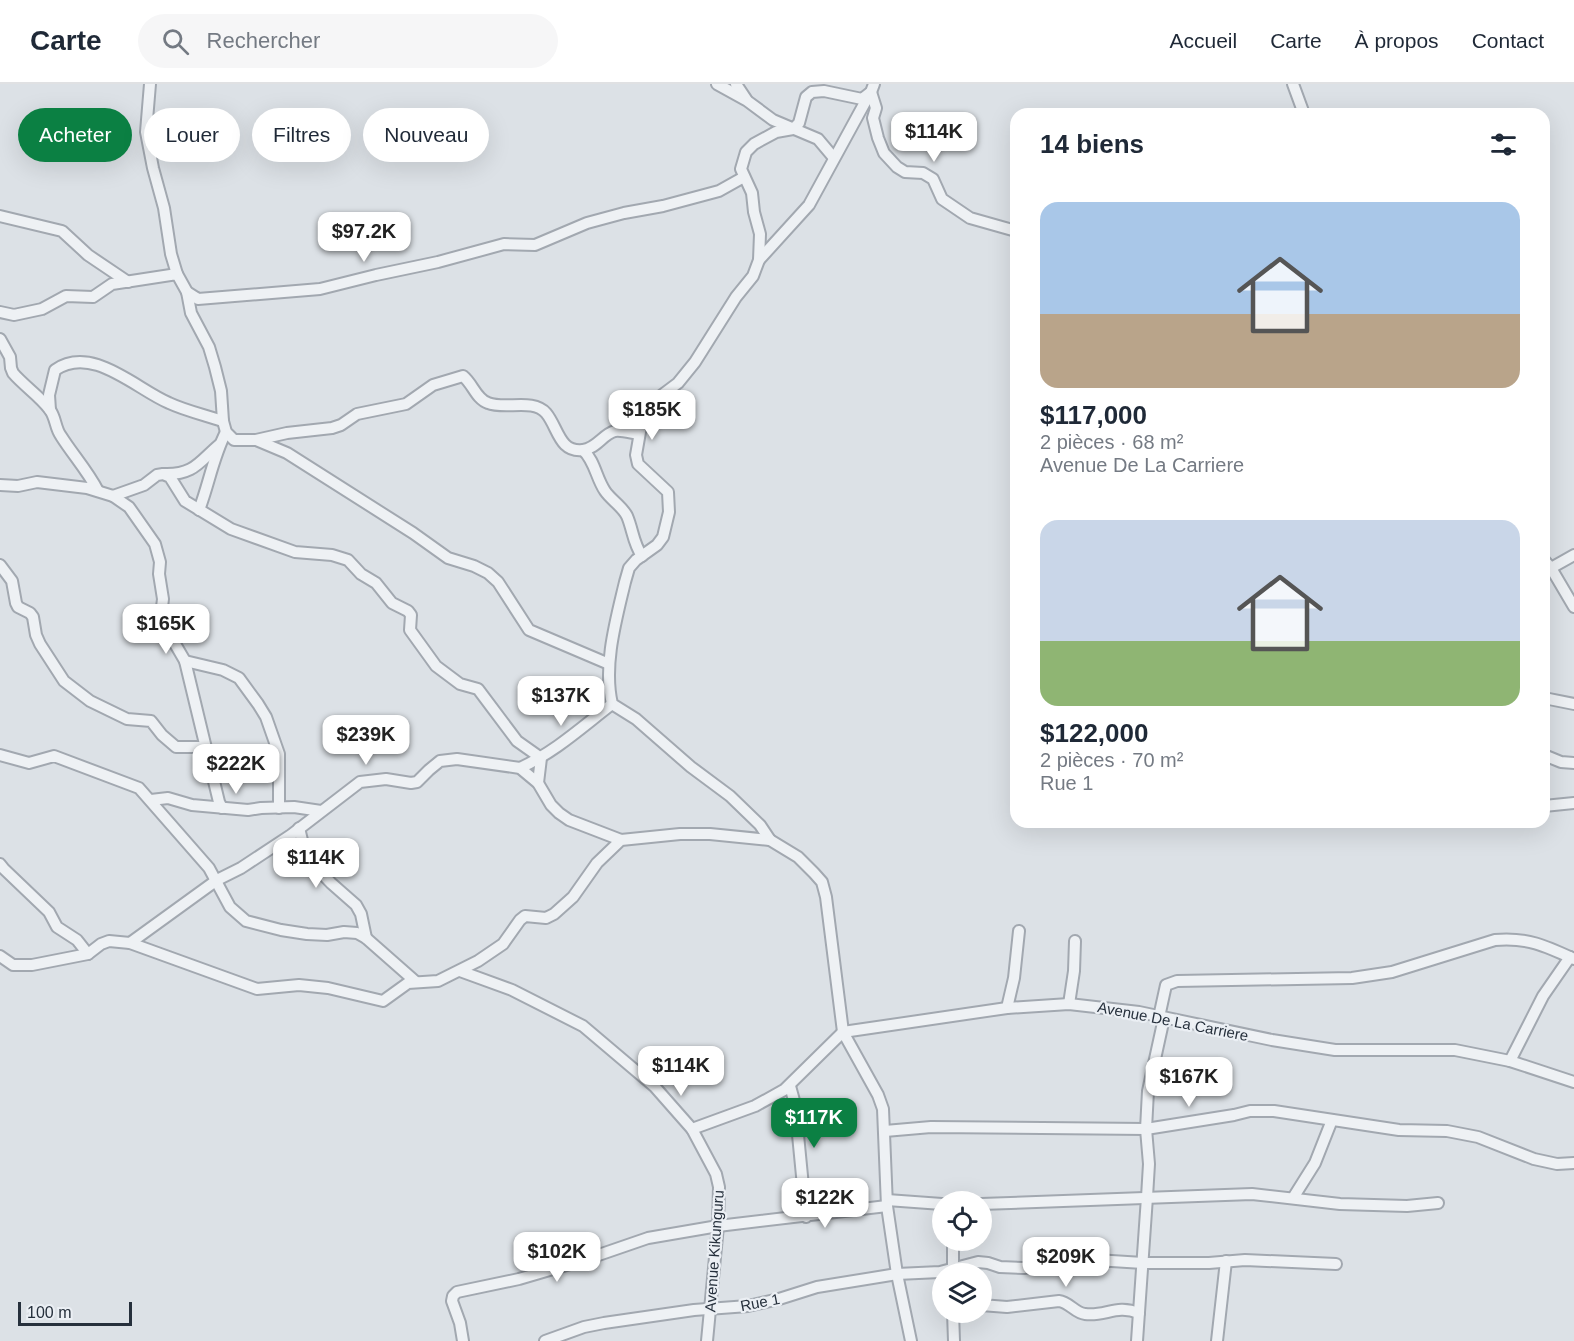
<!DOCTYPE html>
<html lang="fr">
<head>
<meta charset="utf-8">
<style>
  :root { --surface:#fff; --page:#f6f6f7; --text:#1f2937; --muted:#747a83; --line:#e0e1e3; --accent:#0b8043 }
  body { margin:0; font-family:Helvetica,sans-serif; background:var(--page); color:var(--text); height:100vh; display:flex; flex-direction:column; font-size:22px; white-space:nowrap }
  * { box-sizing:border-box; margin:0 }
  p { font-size:20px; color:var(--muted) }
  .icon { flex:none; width:33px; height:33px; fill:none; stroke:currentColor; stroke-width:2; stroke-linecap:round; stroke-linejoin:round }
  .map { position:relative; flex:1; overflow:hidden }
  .sheet { position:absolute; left:1010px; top:24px; width:540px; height:720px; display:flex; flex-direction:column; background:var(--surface); border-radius:18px; box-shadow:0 6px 24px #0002 }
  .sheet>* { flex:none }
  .banner { position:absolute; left:18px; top:24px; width:570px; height:54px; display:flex; gap:12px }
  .tools { position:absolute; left:932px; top:1107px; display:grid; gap:12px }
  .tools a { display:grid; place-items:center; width:60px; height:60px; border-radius:50%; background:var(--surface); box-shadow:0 6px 24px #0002; font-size:30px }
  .scale { position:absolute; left:18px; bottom:15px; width:114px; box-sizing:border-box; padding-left:6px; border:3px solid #26303c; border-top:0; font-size:16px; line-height:21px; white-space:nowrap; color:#26303c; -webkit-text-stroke:4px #ebeff4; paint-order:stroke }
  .price { position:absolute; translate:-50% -51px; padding:0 14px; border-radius:12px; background:#fff; color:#222; font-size:20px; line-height:39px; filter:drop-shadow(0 2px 3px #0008) }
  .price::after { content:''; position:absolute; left:50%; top:36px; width:18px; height:14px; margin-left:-9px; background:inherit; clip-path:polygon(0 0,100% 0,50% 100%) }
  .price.selected { background:var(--accent); color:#fff }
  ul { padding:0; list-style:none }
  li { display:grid; align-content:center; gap:12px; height:318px; padding:0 30px }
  li span { display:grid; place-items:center; height:186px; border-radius:18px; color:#555 }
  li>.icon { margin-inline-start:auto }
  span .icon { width:108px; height:108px; fill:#fffc; stroke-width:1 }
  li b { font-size:26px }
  h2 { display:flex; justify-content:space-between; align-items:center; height:72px; padding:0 30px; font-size:26px }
  .pill { padding:0 21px; border-radius:27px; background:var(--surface); box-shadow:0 6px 24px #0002; font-size:21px; line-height:54px }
  .pill.selected { background:var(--accent); color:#fff }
  header { display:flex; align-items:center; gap:36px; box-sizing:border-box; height:84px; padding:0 30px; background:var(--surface); border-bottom:2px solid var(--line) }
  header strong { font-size:28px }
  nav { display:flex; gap:33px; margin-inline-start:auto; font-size:21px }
  .search { width:420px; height:54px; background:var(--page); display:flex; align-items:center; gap:15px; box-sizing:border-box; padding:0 21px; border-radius:33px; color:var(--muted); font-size:22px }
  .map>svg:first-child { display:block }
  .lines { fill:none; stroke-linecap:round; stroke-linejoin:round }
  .minor-casing { stroke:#a2a8b0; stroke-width:14 }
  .minor { stroke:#eef1f4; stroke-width:10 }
  .labels { text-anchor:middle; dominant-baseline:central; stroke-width:4.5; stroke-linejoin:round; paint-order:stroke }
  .street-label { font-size:15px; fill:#26303c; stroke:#ebeff4 }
</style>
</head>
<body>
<header>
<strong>Carte</strong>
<div class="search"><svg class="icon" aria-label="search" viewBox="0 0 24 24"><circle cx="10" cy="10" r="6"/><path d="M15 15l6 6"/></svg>Rechercher</div>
<nav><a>Accueil</a><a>Carte</a><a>À propos</a><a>Contact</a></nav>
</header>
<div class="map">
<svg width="1574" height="1257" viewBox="0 0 1574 1257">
  <rect width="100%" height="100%" fill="#dce1e6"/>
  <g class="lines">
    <defs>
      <g id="minor">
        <path d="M 150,0 L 146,48 L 153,84 L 164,124 L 171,170 L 177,190"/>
        <path d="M 717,0 L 746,16 L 773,36 L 818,55 L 834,74"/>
        <path d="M 736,0 L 746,15"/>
        <path d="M 1293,0 L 1304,30"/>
        <path d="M 871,8 L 876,24 L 873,34 L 878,54 L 884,69 L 897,83 L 905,88 L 923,89 L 933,95 L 942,115 L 970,134 L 1016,147"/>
        <path d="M 0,132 L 62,147 L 88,171 L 128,198"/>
        <path d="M 759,176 L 809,121 L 869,11"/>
        <path d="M 187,208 L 191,229 L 209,263 L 215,283 L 221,307 L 223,337 L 226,348 L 234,356 L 256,356 L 287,369 L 413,449 L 448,474 L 474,482 L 488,489 L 498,498 L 529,546 L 609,580"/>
        <path d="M 0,228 L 14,231 L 42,225 L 66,212 L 93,213 L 112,200 L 177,190 L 187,208 L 198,215 L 320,205 L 376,191 L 438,178 L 504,160 L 535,161 L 587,139 L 624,129 L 663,122 L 719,107 L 744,93"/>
        <path d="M 0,255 L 10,273 L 11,284 L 13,289 C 24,302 40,312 50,326 C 56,334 55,344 61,352 C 73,371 87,386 98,407"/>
        <path d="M 50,326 L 49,311 L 55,286 C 92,260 136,305 169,319 C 186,327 205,331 223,337"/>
        <path d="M 256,356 L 287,349 L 332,344 L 341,341 L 357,330 L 406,320 L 433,301 L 463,292 C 473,300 476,315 488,319 C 505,326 533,314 546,329 C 558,343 559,369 583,366 C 597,364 603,350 615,347 C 622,346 631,349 638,350"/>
        <path d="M 583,366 C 595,377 596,394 605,407 C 611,416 622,422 627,432 C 633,446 633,459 642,472"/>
        <path d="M 164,390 C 194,391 199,378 219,361"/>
        <path d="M 0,401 L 18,402 L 37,398 L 87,404 L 113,412 L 144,401 L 157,391 L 163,390 L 170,393 L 185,417 L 231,445 L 295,468 L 332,471 L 348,476 L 361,490 L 376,499 L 392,519 L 408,527 L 411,531 L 410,546 L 436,582 L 460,600 L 478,605 L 517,657 L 541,674 L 538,699"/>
        <path d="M 113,412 L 129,423 L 155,460 L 160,478 L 159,490 L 163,515 L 161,531 L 167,546 L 185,577 L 219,718 L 222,724"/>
        <path d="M 199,426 C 209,400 213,373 226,348"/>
        <path d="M 1544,476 L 1551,484 L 1574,523"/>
        <path d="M 0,481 L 12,497 L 16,519 L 18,523 L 30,529 L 33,533 L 36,551 L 40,560 L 64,597 L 90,617 L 127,635 L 151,637 L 162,651 L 176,663 L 206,663"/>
        <path d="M 1551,484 L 1574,471"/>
        <path d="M 185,577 L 223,586 L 239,594 L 258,620 L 266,633 L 279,670 L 279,724"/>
        <path d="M 1544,614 L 1574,620"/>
        <path d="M 0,671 L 29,679 L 54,672 L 139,704 L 209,784 L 230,823 L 246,837 L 281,846 L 307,850 L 327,851 L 344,848 L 357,849 L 366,854 L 416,898"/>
        <path d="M 1544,671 L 1561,678 L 1574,679"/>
        <path d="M 520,684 C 555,668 582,643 612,620"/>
        <path d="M 151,716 L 168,714 L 192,721 L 248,726 L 261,724 L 294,723 L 321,727"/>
        <path d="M 1544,722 L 1574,719"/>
        <path d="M 299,744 L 306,773 L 331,799 L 356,821 L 361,830 L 366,854"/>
        <path d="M 770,756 L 760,741 L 730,712 L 691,683 L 636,635 L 612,620 C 603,581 616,536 625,498 L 629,484 L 636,476 L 657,461 L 663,453 L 669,428 L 668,408 L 638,380 L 636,371 L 643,331 L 654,317 L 678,299 L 695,278 L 736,213 L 753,192 L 759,176 L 760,150 L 754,128 L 752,109 L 741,85 L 746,68 L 754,60 L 776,48 L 793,45 L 799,39 L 806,13 L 812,8 L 824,7 L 862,15 L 871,8 L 874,0"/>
        <path d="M 0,780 L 4,785 L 49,828 L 57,843 L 77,856 L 88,870"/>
        <path d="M 130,859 L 217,796 L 241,784 L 291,751 L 360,698 L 386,695 L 411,699 L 417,698 L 429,686 L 440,677 L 457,675 L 520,684 L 538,699 L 551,721 L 559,729 L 569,736 L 621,756"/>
        <path d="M 0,872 L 13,881 L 32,881 L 88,870 L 101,860 L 109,857 L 130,859 L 257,905 L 299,901 L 328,904 L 383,917 L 408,899 L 438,897 L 478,877 L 503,860 L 520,836 L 525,832 L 546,834 L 554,830 L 573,813 L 597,779 L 621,756 L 680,750 L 710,750 L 770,756 L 798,773 L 814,789 L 822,798 L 826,813 L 843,948 L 878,1011 L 883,1025 L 887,1122 L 897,1190 L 911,1257"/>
        <path d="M 460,887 L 512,906 L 583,942 L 655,1003 L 692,1045 L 716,1090 L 719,1103 L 718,1142 L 707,1257"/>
        <path d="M 1069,920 L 1074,887 L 1075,857"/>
        <path d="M 1007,924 L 1014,894 L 1019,847"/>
        <path d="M 1159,933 L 1166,901 L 1177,897 L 1352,894 L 1392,888 L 1495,856 C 1527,853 1546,862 1574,875"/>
        <path d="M 1510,977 L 1543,912 L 1570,873"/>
        <path d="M 790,1002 L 795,1020 L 806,1133"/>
        <path d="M 692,1045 L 755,1022 L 784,1006 L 843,948 L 1007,924 L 1069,920 L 1139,928 L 1272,956 L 1335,966 L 1455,966 L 1510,977 L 1574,998"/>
        <path d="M 885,1047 L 931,1043 L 1146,1045 L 1234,1031 L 1250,1027 L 1274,1027 L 1399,1046 L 1447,1047 L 1478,1053 L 1534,1075 L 1557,1080 L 1574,1079"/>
        <path d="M 1293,1114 L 1315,1079 L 1332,1036"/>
        <path d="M 887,1116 L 942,1120"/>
        <path d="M 981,1120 L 1252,1110 L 1340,1120 L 1407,1122 L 1438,1119"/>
        <path d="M 953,1189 L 953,1156"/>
        <path d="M 981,1221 L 1007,1223 L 1059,1217 C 1069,1218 1075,1229 1085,1230 C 1105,1233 1116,1220 1139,1229"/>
        <path d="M 953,1228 L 954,1257"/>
        <path d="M 463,1257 L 460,1239 L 452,1217 L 453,1212 L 457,1208 L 519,1195 L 587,1175 L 648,1154 L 718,1142 L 887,1122"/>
        <path d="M 545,1257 L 584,1243 L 604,1239 L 694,1226 L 748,1222 L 779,1215 L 817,1203 L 897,1190 L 940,1188 L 978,1178 L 988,1179 L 1000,1183 L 1024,1184 L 1080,1175 L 1143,1179 L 1209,1179 L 1245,1176 L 1336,1180"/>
        <path d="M 1137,1257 L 1147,1113 L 1149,1080 L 1146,1045 L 1148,1007 L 1164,934"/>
        <path d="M 1217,1257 L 1226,1177"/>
      </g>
    </defs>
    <!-- minor casing -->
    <use href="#minor" class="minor-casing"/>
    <!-- minor -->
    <use href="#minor" class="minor"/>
  </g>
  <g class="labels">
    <!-- street labels -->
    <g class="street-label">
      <text transform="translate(1173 937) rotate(11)">Avenue De La Carriere</text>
      <text transform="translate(714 1167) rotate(-86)">Avenue Kikunguru</text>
      <text transform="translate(760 1218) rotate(-11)">Rue 1</text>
    </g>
  </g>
</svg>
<div class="tools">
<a><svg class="icon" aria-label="locate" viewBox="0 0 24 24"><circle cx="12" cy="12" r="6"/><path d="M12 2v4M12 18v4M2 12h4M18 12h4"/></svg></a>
<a><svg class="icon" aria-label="layers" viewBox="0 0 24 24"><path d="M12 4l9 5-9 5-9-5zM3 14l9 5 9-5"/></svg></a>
</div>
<div class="scale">100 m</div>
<b class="price" style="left:934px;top:79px">$114K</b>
<b class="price" style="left:364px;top:179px">$97.2K</b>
<b class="price" style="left:652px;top:357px">$185K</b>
<b class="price" style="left:166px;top:571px">$165K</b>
<b class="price" style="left:561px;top:643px">$137K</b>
<b class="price" style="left:366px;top:682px">$239K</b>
<b class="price" style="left:236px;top:711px">$222K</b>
<b class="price" style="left:316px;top:805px">$114K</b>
<b class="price" style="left:681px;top:1013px">$114K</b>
<b class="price" style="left:1189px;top:1024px">$167K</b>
<b class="price selected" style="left:814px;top:1065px">$117K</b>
<b class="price" style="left:825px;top:1145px">$122K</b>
<b class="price" style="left:557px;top:1199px">$102K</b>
<b class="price" style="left:1066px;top:1204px">$209K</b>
<div class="banner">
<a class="pill selected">Acheter</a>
<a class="pill">Louer</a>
<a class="pill">Filtres</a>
<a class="pill">Nouveau</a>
</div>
<section class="sheet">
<h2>14 biens<svg class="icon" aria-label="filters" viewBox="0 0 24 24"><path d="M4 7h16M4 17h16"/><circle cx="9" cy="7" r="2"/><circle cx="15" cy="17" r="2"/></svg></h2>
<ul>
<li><span style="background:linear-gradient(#a9c7e8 60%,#b9a48a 0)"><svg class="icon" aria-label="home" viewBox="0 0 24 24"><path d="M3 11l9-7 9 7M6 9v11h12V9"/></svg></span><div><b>$117,000</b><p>2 pièces · 68 m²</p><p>Avenue De La Carriere</p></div></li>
<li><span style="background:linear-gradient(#c9d6e8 65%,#8fb573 0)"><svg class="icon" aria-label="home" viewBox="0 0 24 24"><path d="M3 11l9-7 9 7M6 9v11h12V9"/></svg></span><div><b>$122,000</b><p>2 pièces · 70 m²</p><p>Rue 1</p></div></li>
</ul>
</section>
</div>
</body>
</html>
